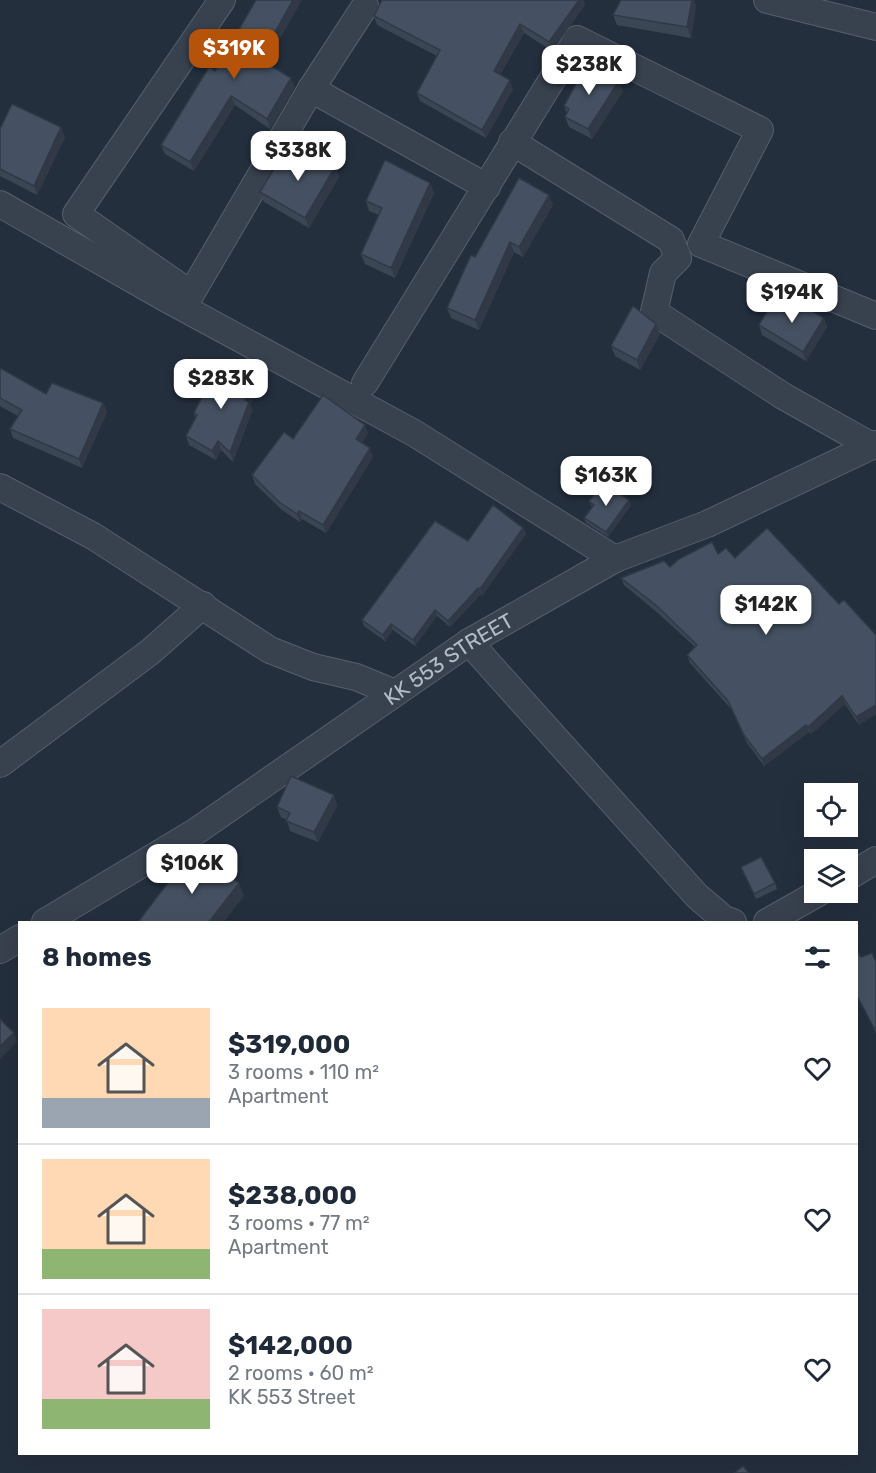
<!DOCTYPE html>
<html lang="en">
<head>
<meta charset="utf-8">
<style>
  :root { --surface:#fff; --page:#f2f2f3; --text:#1f2937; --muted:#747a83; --line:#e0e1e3; --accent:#b45309 }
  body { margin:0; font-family:Rubik,sans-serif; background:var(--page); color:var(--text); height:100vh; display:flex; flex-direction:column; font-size:22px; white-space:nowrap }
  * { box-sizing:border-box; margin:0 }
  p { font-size:20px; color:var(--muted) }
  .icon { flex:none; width:33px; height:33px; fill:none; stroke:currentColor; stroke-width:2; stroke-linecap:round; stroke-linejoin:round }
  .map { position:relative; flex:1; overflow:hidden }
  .sheet { position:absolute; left:18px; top:921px; width:840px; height:534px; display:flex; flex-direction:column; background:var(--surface); border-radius:0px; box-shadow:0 6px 24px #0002 }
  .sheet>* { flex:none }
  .fabs { position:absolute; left:804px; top:783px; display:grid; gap:12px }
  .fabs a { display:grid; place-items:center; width:54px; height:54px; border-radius:0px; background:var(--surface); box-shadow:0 6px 24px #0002; font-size:30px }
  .price { position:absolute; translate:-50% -51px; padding:0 14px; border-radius:12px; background:#fff; color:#222; font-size:20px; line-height:39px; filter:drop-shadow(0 2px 3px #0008) }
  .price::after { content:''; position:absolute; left:50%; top:36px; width:18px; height:14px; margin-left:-9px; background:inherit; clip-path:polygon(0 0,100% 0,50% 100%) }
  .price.selected { background:var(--accent); color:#fff }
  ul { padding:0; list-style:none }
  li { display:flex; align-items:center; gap:18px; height:150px; padding:0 24px }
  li+li { border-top:2px solid var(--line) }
  li span { display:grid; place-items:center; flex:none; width:168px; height:120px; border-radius:0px; color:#555 }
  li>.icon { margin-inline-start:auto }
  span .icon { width:72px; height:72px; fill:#fffc; stroke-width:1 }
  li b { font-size:26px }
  h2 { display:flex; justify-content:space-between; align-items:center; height:72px; padding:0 24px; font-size:26px }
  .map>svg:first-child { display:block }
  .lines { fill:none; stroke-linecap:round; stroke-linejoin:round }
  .minor-casing { stroke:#565f6c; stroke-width:28 }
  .minor { stroke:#38414e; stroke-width:26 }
  .wall { fill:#3b4654 }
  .shaded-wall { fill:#303945 }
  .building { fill:#455162; stroke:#303945; stroke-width:1.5 }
  .labels { text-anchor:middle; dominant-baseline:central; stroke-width:5; stroke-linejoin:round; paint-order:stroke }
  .street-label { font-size:21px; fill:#b4bcc9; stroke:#1d2633 }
</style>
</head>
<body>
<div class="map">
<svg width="876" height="1473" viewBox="0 0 876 1473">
  <rect width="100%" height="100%" fill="#242f3e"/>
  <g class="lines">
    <defs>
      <g id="minor">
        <path d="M 222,0 L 76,214 L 191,294 L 311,89 L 365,6"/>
        <path d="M 767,0 L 876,27"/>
        <path d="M 311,89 L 487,187"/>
        <path d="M 512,142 L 671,240 L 678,258 L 663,273 L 654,312 L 783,396 L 872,446"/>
        <path d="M 0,204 L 165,298 L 414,433 L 615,559"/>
        <path d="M 365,383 L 577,39 L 760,130 L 701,244 L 876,316"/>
        <path d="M 0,487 L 93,536 L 270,650 L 313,667 L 356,677 L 395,693"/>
        <path d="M 469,642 L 697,896 L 724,919 L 733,922"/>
        <path d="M 0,764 L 150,652 L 203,605"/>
        <path d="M 848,877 L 876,860"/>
        <path id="s1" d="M 45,922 L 195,832 L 469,642 L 615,559 L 707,524 L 876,444"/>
        <path d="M 767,922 L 820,892"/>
        <path d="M 0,950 L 20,938"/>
      </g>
    </defs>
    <!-- minor casing -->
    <use href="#minor" class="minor-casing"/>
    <!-- minor -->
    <use href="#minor" class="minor"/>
  </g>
  <!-- wall -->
  <g class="wall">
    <path d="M 382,0 L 583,0 L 585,5 L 552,51 L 524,33 L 500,75 L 513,89 L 486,138 L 420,101 L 417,93 L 437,56 L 377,25 L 374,16 Z"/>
    <path d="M 621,0 L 694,0 L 696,6 L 691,38 L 617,25 L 613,15 Z"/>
    <path d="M 275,48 L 276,52 L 269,65 L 295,87 L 270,129 L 235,105 L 194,171 L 165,154 L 161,145 L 215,71 Z"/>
    <path d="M 619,81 L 623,91 L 592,139 L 569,127 L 565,117 L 567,114 L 564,106 Z"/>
    <path d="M 0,129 L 65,137 L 37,195 L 0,176 Z"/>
    <path d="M 302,160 L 335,167 L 339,177 L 309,228 L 264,202 L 260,192 Z"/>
    <path d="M 430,183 L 434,193 L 395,278 L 365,264 L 361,254 L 379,215 L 369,211 L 366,201 Z"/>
    <path d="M 553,205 L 523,257 L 514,252 L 479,330 L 451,318 L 447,308 L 475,257 Z"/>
    <path d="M 798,313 L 824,318 L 827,327 L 806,361 L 762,335 L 759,325 Z"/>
    <path d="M 660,334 L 640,370 L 615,356 L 611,346 Z"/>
    <path d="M 0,368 L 46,394 L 103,403 L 107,412 L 82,468 L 13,438 L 10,429 L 18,416 L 0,406 Z"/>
    <path d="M 254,382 L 257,391 L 250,405 L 252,411 L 233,462 L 221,450 L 216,460 L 189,445 L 186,436 L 195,418 L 194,413 Z"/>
    <path d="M 368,433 L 362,443 L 373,457 L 326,533 L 302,519 L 300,522 L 282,510 L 255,484 L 252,475 L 293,439 Z"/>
    <path d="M 629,500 L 631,505 L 608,537 L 586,523 L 584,518 L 592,507 L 589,501 Z"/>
    <path d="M 523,528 L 526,534 L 482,596 L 481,594 L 450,627 L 437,616 L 415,646 L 393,630 L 385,641 L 364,626 L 362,620 L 468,541 Z"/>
    <path d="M 718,554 L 735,558 L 839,604 L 859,725 L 845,704 L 811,734 L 809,732 L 764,766 L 747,743 L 731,709 L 690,663 L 687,655 L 695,647 L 659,614 L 624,585 L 621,578 L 670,567 Z"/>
    <path d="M 334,795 L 337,806 L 318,842 L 290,831 L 287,820 L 281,817 L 277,807 Z"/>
    <path d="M 741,867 L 775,883 L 777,889 L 756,899 Z"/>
    <path d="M 856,950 L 861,957 L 876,962 L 876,1033 L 859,999 L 856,997 Z"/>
  </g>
  <!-- shaded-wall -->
  <g class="shaded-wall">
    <path d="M 293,0 L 302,0 L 275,48 L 276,52 L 266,70 L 263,61 L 270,41 Z"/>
    <path d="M 579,0 L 583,0 L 585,5 L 552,51 L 549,42 Z"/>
    <path d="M 692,0 L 694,0 L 696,6 L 691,38 L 687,27 Z"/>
    <path d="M 520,24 L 524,33 L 497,80 L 494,71 Z"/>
    <path d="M 291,78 L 295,87 L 270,129 L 267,119 Z"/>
    <path d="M 510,80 L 513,89 L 486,138 L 482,130 Z"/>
    <path d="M 619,81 L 623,91 L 592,139 L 588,129 Z"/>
    <path d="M 231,96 L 235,105 L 194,171 L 190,162 Z"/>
    <path d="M 61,127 L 65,137 L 37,195 L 34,186 Z"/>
    <path d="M 335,167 L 339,177 L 309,228 L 305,218 Z"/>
    <path d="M 430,183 L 434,193 L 395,278 L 391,268 Z"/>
    <path d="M 549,195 L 553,205 L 523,257 L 519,247 Z"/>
    <path d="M 510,242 L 514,252 L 479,330 L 475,320 Z"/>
    <path d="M 824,318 L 827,327 L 806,361 L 803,352 Z"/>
    <path d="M 656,324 L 660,334 L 640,370 L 637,360 Z"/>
    <path d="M 254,382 L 257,391 L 250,405 L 252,411 L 233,462 L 230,452 L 245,400 Z"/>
    <path d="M 103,403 L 107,412 L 82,468 L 79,459 Z"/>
    <path d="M 365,425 L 368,433 L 359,448 L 356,439 Z"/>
    <path d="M 218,441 L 221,450 L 216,460 L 212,451 Z"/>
    <path d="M 370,448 L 373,457 L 326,533 L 323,525 Z"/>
    <path d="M 629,500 L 631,505 L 608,537 L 606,532 Z"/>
    <path d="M 299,511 L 302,519 L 300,522 L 297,514 Z"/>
    <path d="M 523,528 L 526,534 L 482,596 L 480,589 Z"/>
    <path d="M 478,588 L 481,594 L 450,627 L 448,621 Z"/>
    <path d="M 435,610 L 437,616 L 415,646 L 413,640 Z"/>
    <path d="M 391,624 L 393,630 L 385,641 L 383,635 Z"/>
    <path d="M 842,696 L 845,704 L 811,734 L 808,727 Z"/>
    <path d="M 876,705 L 876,714 L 859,725 L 856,717 Z"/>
    <path d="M 806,725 L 809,732 L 764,766 L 762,759 Z"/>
    <path d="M 334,795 L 337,806 L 318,842 L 314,832 Z"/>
    <path d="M 239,883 L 244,896 L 224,922 L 209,922 Z"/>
    <path d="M 14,1033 L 17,1042 L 0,1059 L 0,1046 Z"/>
  </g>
  <!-- building -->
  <g class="building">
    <path d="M 256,0 L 293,0 L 270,41 L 273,43 L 263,61 L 291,78 L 267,119 L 231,96 L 190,162 L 161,145 L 209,67 L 215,71 Z"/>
    <path d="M 382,0 L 579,0 L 549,42 L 520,24 L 494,71 L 510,80 L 482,130 L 417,93 L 440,50 L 374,16 Z"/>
    <path d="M 621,0 L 692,0 L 687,27 L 613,15 Z"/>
    <path d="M 587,64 L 619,81 L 588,129 L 565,117 L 569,109 L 564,106 Z"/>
    <path d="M 12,104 L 61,127 L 34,186 L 0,169 L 0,129 Z"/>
    <path d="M 285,150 L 302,160 L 307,151 L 335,167 L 305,218 L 260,192 Z"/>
    <path d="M 385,160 L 430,183 L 391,268 L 361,254 L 382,208 L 366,201 Z"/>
    <path d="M 519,178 L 549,195 L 519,247 L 510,242 L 475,320 L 447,308 L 471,255 L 475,257 Z"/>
    <path d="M 774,299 L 798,313 L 802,305 L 824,318 L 803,352 L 759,325 Z"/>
    <path d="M 633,306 L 656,324 L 637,360 L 611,346 Z"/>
    <path d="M 218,364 L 254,382 L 245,400 L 249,402 L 230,452 L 218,441 L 212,451 L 186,436 L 197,415 L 194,413 Z"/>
    <path d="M 0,368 L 46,394 L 52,383 L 103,403 L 79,459 L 10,429 L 22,410 L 0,398 Z"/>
    <path d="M 323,395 L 365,425 L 356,439 L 370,448 L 323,525 L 299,511 L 297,514 L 279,502 L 252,475 L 284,432 L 293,439 Z"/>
    <path d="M 603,482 L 629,500 L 606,532 L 584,518 L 594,505 L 589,501 Z"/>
    <path d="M 493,505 L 523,528 L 480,589 L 478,588 L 448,621 L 435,610 L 413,640 L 391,624 L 383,635 L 362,620 L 435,521 L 468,541 Z"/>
    <path d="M 767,528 L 839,604 L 844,600 L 876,635 L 876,705 L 856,717 L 842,696 L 808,727 L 806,725 L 762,759 L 744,735 L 728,701 L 687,655 L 697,645 L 657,606 L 621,578 L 664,561 L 670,567 L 679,559 L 712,542 L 718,554 L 726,548 L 735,558 Z"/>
    <path d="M 291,776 L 334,795 L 314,832 L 286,821 L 290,813 L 277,807 Z"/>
    <path d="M 203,855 L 239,883 L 209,922 L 138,922 L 167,884 Z"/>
    <path d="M 761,857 L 775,883 L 754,894 L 741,867 Z"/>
    <path d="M 856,950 L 861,957 L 872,953 L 876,962 L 876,1028 L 874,1028 L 856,994 Z"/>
    <path d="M 0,1019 L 14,1033 L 0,1046 Z"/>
    <path d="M 743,1466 L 749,1473 L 734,1473 Z"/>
  </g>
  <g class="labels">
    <!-- street labels -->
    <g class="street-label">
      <text stroke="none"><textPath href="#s1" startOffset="482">KK 553 STREET</textPath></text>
    </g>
  </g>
</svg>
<div class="fabs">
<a><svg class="icon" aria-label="locate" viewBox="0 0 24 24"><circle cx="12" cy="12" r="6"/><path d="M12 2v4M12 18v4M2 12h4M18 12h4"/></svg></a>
<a><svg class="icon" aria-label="layers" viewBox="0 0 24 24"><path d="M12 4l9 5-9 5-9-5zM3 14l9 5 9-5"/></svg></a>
</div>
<b class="price selected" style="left:234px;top:80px">$319K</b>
<b class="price" style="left:589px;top:96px">$238K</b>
<b class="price" style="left:298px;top:182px">$338K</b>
<b class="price" style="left:792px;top:324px">$194K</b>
<b class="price" style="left:221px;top:410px">$283K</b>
<b class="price" style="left:606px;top:507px">$163K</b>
<b class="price" style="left:766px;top:636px">$142K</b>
<b class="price" style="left:192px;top:895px">$106K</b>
<section class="sheet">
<h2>8 homes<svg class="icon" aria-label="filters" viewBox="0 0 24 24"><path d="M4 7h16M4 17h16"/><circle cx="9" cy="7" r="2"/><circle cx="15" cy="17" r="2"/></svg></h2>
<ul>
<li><span style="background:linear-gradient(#ffd9b3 75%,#9aa5b1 0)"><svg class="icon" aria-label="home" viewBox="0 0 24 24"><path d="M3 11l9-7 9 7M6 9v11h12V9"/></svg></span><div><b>$319,000</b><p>3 rooms · 110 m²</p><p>Apartment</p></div><svg class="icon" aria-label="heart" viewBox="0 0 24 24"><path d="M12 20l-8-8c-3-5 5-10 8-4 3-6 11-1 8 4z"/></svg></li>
<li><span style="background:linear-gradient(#ffd9b3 75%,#8fb573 0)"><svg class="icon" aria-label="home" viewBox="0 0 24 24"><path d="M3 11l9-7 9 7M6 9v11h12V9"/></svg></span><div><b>$238,000</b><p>3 rooms · 77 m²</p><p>Apartment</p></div><svg class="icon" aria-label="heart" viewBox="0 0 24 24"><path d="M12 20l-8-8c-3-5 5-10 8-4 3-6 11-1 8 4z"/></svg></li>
<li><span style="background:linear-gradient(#f6c9c9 75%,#8fb573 0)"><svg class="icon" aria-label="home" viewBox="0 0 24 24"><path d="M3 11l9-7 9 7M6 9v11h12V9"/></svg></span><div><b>$142,000</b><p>2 rooms · 60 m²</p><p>KK 553 Street</p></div><svg class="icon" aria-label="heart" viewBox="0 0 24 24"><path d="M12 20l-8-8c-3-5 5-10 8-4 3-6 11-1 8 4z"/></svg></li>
</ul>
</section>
</div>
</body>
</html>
